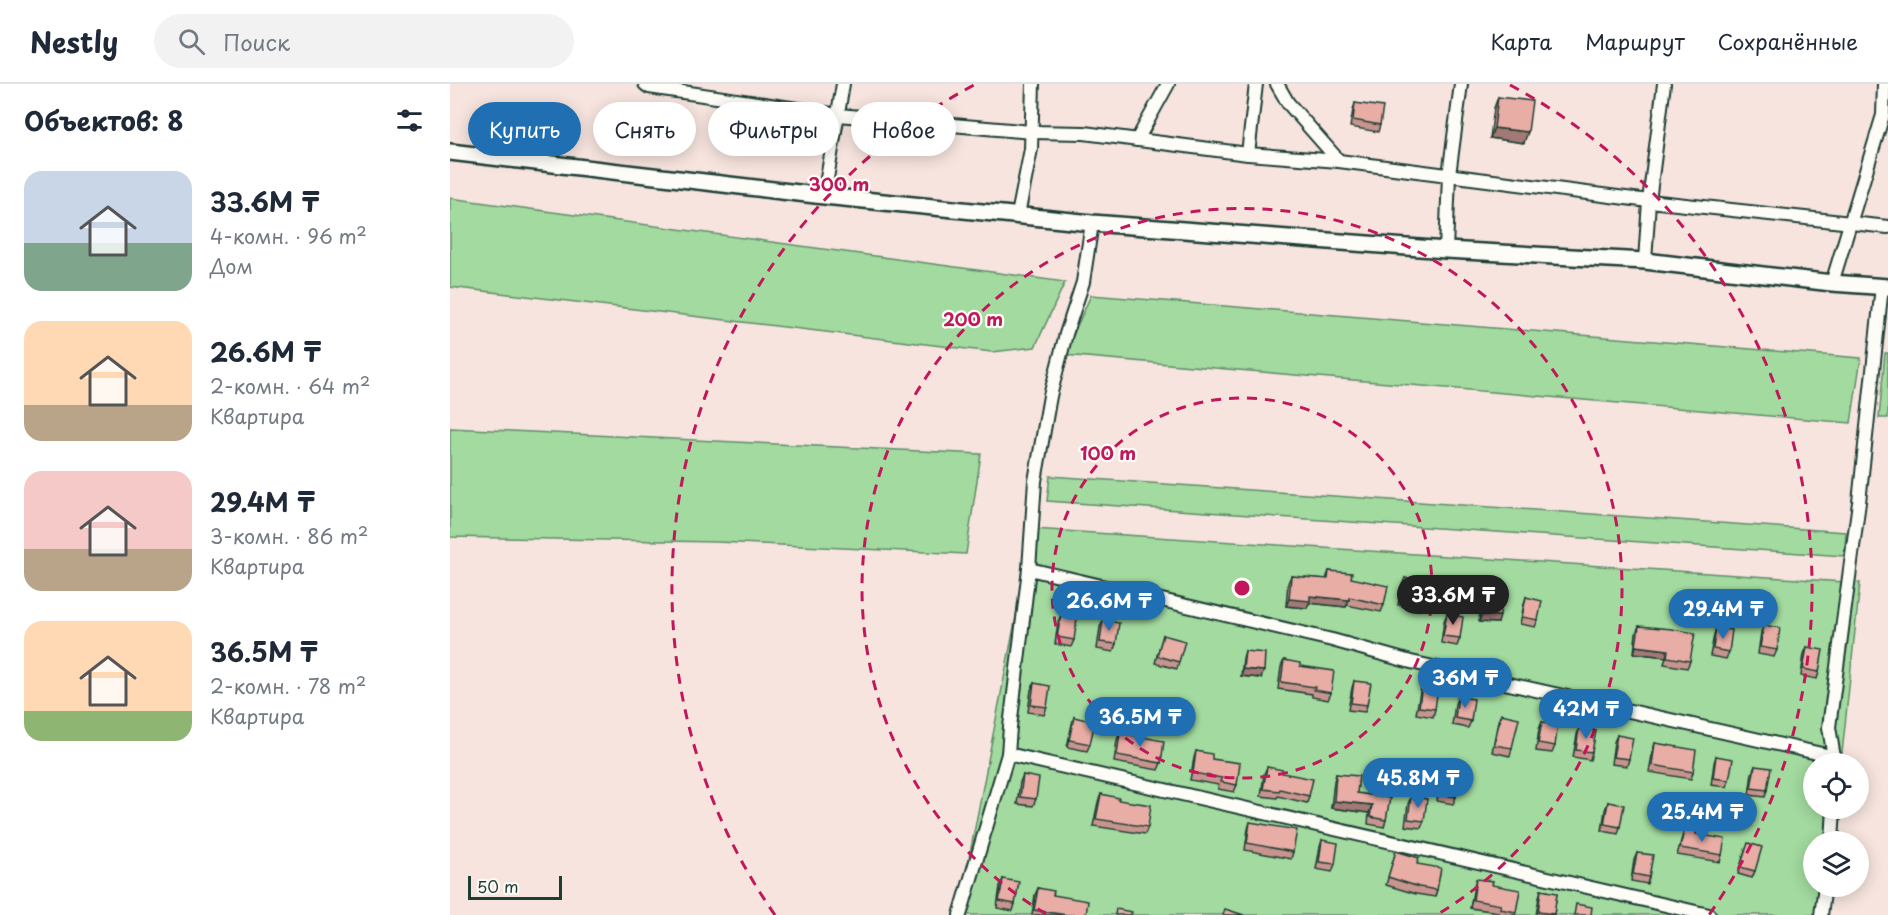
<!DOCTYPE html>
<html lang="ru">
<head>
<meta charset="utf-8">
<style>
  :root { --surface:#fff; --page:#f2f2f3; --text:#1f2937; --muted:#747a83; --line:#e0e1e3; --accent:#1f6fb2 }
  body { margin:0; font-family:"Playpen Sans",sans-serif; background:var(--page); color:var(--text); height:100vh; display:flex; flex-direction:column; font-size:22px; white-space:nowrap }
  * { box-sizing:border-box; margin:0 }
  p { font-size:20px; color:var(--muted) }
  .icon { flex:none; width:33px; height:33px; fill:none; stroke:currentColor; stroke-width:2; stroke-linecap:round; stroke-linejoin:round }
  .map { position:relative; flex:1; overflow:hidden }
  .drawer { display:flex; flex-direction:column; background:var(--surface); width:450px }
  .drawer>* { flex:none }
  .hud { position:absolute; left:18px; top:18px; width:570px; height:54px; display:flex; gap:12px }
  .controls { position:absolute; left:1353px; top:669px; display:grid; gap:12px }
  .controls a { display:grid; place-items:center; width:66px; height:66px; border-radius:50%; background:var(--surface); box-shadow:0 3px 15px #0003; font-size:30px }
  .scale { position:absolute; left:18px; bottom:15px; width:94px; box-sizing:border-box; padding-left:6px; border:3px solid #1f3d34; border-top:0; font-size:16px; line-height:21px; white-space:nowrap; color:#1f3d34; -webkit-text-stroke:4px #fdfcf7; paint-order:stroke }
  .price { position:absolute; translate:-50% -51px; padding:0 14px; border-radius:21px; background:var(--accent); color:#fff; font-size:20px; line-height:39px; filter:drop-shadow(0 2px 3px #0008) }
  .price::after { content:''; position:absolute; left:50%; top:36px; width:18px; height:14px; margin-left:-9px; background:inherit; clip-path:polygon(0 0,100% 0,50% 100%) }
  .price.selected { background:#222; color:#fff }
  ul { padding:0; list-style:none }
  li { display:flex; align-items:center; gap:18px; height:150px; padding:0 24px }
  li span { display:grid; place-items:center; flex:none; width:168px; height:120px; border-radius:18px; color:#555 }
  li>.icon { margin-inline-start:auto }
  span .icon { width:72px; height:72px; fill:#fffc; stroke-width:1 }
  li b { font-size:26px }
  h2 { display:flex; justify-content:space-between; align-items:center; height:72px; padding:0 24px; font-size:26px }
  .chip { padding:0 21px; border-radius:27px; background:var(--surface); box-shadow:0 3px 15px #0003; font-size:21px; line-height:54px }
  .chip.selected { background:var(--accent); color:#fff }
  header { display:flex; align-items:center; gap:36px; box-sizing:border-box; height:84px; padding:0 30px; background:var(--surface); border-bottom:2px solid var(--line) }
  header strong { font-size:28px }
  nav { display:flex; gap:33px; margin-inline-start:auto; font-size:21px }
  .search { width:420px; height:54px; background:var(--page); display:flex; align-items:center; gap:15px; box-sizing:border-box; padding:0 21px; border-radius:33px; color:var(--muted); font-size:22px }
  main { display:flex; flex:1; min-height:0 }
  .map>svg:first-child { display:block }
  .green { fill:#a2da9f; stroke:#608c6a; stroke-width:1.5 }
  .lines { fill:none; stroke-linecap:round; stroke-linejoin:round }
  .minor-casing { stroke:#1f3d34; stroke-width:16 }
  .major-casing { stroke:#1f3d34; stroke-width:20 }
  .minor { stroke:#fdfcf7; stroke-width:12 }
  .major { stroke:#fdfcf7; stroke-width:15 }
  .wall { fill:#c8958e; stroke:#1f3d34; stroke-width:1.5 }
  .shaded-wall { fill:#a27974; stroke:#1f3d34; stroke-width:1.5 }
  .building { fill:#e8ada5; stroke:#1f3d34; stroke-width:1.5 }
  .ring { fill:none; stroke:#c2185b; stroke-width:3; stroke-dasharray:10 8 }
  .centre { fill:#c2185b; stroke:#fdfcf7; stroke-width:3 }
  .ring-label { font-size:18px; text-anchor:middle; font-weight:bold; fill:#c2185b; stroke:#fdfcf7; stroke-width:4.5; stroke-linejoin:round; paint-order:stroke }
</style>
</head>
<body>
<header>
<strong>Nestly</strong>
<div class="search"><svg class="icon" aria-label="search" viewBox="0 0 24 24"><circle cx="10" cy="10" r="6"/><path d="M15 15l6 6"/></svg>Поиск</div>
<nav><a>Карта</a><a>Маршрут</a><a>Сохранённые</a></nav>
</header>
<main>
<section class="drawer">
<h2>Объектов: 8<svg class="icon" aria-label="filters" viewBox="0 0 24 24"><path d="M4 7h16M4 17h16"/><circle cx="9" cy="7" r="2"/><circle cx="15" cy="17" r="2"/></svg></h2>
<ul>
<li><span style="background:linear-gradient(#c9d6e8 60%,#7fa58c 0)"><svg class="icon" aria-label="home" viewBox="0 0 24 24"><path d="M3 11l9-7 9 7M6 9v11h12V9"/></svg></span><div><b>33.6M ₸</b><p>4-комн. · 96 m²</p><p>Дом</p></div></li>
<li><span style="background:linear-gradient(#ffd9b3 70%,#b9a48a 0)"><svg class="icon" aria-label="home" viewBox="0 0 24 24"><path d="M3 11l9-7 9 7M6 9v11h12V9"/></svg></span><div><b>26.6M ₸</b><p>2-комн. · 64 m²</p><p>Квартира</p></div></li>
<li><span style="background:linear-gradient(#f6c9c9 65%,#b9a48a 0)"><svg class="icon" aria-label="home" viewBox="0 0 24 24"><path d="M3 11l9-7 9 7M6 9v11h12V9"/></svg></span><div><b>29.4M ₸</b><p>3-комн. · 86 m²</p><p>Квартира</p></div></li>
<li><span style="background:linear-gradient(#ffd9b3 75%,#8fb573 0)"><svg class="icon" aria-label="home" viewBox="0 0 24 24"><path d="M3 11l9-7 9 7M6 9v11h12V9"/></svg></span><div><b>36.5M ₸</b><p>2-комн. · 78 m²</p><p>Квартира</p></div></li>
</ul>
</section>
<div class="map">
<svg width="1438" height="831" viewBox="0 0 1438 831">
  <rect width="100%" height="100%" fill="#f7e4de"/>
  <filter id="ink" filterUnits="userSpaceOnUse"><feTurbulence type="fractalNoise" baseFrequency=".0167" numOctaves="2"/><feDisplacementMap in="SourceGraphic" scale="12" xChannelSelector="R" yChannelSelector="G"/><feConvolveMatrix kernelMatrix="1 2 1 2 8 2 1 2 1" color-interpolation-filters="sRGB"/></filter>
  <g filter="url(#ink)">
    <!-- green -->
    <g class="green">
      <path d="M 0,114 L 615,198 L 585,263 L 542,268 L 0,203 Z"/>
      <path d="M 641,211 L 1411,274 L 1401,339 L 614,271 Z"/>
      <path d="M 1435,269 L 1438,269 L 1438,334 L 1429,334 Z"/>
      <path d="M 0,344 L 531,370 L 516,470 L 267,458 L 0,453 Z"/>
      <path d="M 600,392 L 1396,448 L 1394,472 L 597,417 Z"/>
      <path d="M 583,445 L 1410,499 L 1391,679 L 1364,680 L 1364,724 L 1386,725 L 1382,757 L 1364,758 L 1364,802 L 1377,803 L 1374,831 L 508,831 Z"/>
    </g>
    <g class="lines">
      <defs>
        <g id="minor">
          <path d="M 195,0 L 199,3 L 388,31 L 582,48 L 634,49 L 798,70 L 889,77 L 1199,117 L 1438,143"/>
          <path d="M 827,0 L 838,19 L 889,77"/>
          <path d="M 687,56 L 718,0"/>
          <path d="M 798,70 L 806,0"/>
          <path d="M 374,112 L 393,0"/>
          <path d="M 568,131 L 581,65 L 583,0"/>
          <path d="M 996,166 L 999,91 L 1011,0"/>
          <path d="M 1195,177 L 1199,117 L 1214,0"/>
          <path d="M 1382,199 L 1433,31 L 1434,0"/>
          <path d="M 579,485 L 585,397 L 600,312 L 616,250 L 633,198 L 642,139"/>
          <path d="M 558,670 L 1259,831"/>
          <path d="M 1385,680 L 1379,643 L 1409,418 L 1432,202"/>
          <path d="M 1382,758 L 1384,724"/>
          <path d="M 510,831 L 558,670 L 560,643 L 579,485 L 882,556 L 961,578 L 1385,673"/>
          <path d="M 1371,831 L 1375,802"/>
        </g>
        <path id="major" d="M 0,68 L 374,112 L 642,139 L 996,166 L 1195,177 L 1382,199 L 1438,203"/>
      </defs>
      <!-- minor casing -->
      <use href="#minor" class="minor-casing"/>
      <!-- major casing -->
      <use href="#major" class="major-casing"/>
      <!-- minor -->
      <use href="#minor" class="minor"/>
      <!-- major -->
      <use href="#major" class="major"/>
    </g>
    <!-- wall -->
    <g class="wall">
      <path d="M 1048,13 L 1074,59 L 1040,54 L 1044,24 Z"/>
      <path d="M 905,19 L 930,41 L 928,48 L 900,43 L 903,26 Z"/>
      <path d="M 879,487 L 901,494 L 934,521 L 931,528 L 897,521 L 896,523 L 859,519 L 857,524 L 836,522 L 838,499 L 841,492 L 876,495 Z"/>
      <path d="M 955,494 L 972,519 L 969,526 L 948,521 L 952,501 Z"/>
      <path d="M 1076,513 L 1088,536 L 1085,543 L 1070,540 L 1074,520 Z"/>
      <path d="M 1033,514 L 1048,539 L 1029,538 L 1030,521 Z"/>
      <path d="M 997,530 L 1010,554 L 1007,562 L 991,559 L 994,537 Z"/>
      <path d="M 611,531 L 624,556 L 621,563 L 605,560 L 608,538 Z"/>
      <path d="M 653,536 L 666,560 L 663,568 L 647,565 L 650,543 Z"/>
      <path d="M 1314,541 L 1327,566 L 1324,573 L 1308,570 L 1311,548 Z"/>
      <path d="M 1189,542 L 1240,577 L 1237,584 L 1214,580 L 1216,573 L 1184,569 L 1186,549 Z"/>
      <path d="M 1266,544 L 1279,568 L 1276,575 L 1260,572 L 1264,551 Z"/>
      <path d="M 713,551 L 729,578 L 727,585 L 705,579 Z"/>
      <path d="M 1357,563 L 1369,588 L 1367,595 L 1351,592 L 1354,570 Z"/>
      <path d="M 795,567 L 811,594 L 791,592 L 793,574 Z"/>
      <path d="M 834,576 L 850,582 L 881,609 L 878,616 L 862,613 L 862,610 L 828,605 L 831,583 Z"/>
      <path d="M 904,597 L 917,621 L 915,628 L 898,626 L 902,604 Z"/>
      <path d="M 584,599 L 597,623 L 594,631 L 578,628 L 581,606 Z"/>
      <path d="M 972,601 L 985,625 L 983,633 L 966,630 L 970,608 Z"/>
      <path d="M 1008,613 L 1021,637 L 1018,644 L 1002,641 L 1005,620 Z"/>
      <path d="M 1051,630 L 1062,664 L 1060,672 L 1042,668 L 1048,637 Z"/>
      <path d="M 624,633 L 640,660 L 637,667 L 617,663 L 622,640 Z"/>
      <path d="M 1092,638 L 1105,662 L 1102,669 L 1086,667 L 1089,645 Z"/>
      <path d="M 1129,644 L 1142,668 L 1140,676 L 1123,673 L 1127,651 Z"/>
      <path d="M 670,649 L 711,679 L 708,686 L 664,678 L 667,656 Z"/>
      <path d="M 1167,651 L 1179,675 L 1177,682 L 1161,680 L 1164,658 Z"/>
      <path d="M 1205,659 L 1243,688 L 1241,695 L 1199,688 L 1203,666 Z"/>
      <path d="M 746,667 L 762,675 L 787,701 L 784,708 L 768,705 L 769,701 L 740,696 L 744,674 Z"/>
      <path d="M 1266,672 L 1279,696 L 1277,703 L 1261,701 L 1264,679 Z"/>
      <path d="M 1305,682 L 1317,706 L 1315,713 L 1299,711 L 1302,689 Z"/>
      <path d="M 817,683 L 832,689 L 859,712 L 857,719 L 828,712 L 827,714 L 811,712 L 814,690 Z"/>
      <path d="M 993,689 L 1006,713 L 1003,720 L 987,717 L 990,696 Z"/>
      <path d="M 886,690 L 936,736 L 934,743 L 918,740 L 919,729 L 881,724 L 884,697 Z"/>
      <path d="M 573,691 L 586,715 L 583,722 L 567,720 L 570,698 Z"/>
      <path d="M 651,710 L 668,716 L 698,743 L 695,750 L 643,742 L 648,718 Z"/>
      <path d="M 961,713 L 974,737 L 971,744 L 955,742 L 958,720 Z"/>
      <path d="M 1158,718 L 1170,743 L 1168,750 L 1152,747 L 1155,726 Z"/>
      <path d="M 800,738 L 843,768 L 841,775 L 795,766 L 798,745 Z"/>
      <path d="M 1235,743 L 1246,750 L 1272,771 L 1270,778 L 1227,771 Z"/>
      <path d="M 872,756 L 885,780 L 882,788 L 866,785 L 870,763 Z"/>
      <path d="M 1295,766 L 1305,787 L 1302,794 L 1288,790 Z"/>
      <path d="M 946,767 L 967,780 L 987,806 L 985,813 L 966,810 L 936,801 Z"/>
      <path d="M 1187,769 L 1199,793 L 1197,800 L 1181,797 L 1184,776 Z"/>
      <path d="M 553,795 L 565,820 L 563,827 L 547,824 L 550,802 Z"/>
      <path d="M 1026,795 L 1042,801 L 1066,828 L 1065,831 L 1048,831 L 1048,828 L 1020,824 L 1024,802 Z"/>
      <path d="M 588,804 L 603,811 L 636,831 L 582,831 L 585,811 Z"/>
      <path d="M 1091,806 L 1107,809 L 1104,831 L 1086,831 L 1089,813 Z"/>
    </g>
    <!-- shaded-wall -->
    <g class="shaded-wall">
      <path d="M 1044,44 L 1078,48 L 1074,59 L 1040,54 Z"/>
      <path d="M 860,512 L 899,516 L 896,523 L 859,519 L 857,524 L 836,522 L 839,515 Z"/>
      <path d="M 1032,531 L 1050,532 L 1048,539 L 1029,538 Z"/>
      <path d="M 1186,562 L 1218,566 L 1216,573 L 1184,569 Z"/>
      <path d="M 793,585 L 814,587 L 811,594 L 791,592 Z"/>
      <path d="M 884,717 L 922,721 L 919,729 L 881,724 Z"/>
    </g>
    <!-- building -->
    <g class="building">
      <path d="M 1048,13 L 1082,17 L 1078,48 L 1044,44 Z"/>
      <path d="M 905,19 L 933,23 L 930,41 L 903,36 Z"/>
      <path d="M 879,487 L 902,489 L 901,494 L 938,502 L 934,521 L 899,513 L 899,516 L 860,512 L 860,517 L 839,515 L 841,492 L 878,495 Z"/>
      <path d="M 955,494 L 976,498 L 972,519 L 950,514 Z"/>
      <path d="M 1076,513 L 1092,517 L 1088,536 L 1072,533 Z"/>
      <path d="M 1033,514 L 1051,516 L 1050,532 L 1032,531 Z"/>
      <path d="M 997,530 L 1013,533 L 1010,554 L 993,552 Z"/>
      <path d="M 611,531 L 627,534 L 624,556 L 607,553 Z"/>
      <path d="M 653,536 L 669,539 L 666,560 L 650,558 Z"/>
      <path d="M 1314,541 L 1330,544 L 1327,566 L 1310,563 Z"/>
      <path d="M 1189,542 L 1222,545 L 1245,549 L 1240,577 L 1217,573 L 1218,566 L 1186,562 Z"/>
      <path d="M 1266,544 L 1282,546 L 1279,568 L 1263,565 Z"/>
      <path d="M 713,551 L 735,557 L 729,578 L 707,572 Z"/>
      <path d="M 1357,563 L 1373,566 L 1369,588 L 1353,585 Z"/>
      <path d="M 795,567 L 815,569 L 814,587 L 793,585 Z"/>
      <path d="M 834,576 L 850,579 L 850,582 L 884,587 L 881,609 L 864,606 L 865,603 L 831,598 Z"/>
      <path d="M 904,597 L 921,599 L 917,621 L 901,619 Z"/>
      <path d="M 584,599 L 600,602 L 597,623 L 581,621 Z"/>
      <path d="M 972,601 L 988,604 L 985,625 L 969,623 Z"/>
      <path d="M 1008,613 L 1024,615 L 1021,637 L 1005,634 Z"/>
      <path d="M 1051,630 L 1069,634 L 1062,664 L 1044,661 Z"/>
      <path d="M 624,633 L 645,638 L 640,660 L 619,656 Z"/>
      <path d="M 1092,638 L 1108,640 L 1105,662 L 1088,659 Z"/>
      <path d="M 1129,644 L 1146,647 L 1142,668 L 1126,666 Z"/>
      <path d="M 670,649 L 714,657 L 711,679 L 667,671 Z"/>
      <path d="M 1167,651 L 1183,654 L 1179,675 L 1163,673 Z"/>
      <path d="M 1205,659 L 1246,666 L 1243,688 L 1202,681 Z"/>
      <path d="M 746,667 L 762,670 L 762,675 L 790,679 L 787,701 L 771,698 L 772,694 L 743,689 Z"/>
      <path d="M 1266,672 L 1283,675 L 1279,696 L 1263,694 Z"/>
      <path d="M 1305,682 L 1321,684 L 1317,706 L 1301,704 Z"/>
      <path d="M 817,683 L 833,686 L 832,689 L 863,695 L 859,712 L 830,705 L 829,707 L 813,705 Z"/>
      <path d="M 993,689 L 1009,691 L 1006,713 L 990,710 Z"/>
      <path d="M 886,690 L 909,692 L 907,709 L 940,714 L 936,736 L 920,733 L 922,721 L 884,717 Z"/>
      <path d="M 573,691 L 589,694 L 586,715 L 570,713 Z"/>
      <path d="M 651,710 L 669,714 L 668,716 L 701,721 L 698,743 L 646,735 Z"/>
      <path d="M 961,713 L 977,715 L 974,737 L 958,735 Z"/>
      <path d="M 1158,718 L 1174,721 L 1170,743 L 1154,740 Z"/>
      <path d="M 800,738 L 847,746 L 843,768 L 797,759 Z"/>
      <path d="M 1235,743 L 1247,746 L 1246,750 L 1275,755 L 1272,771 L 1230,764 Z"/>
      <path d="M 872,756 L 888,759 L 885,780 L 869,778 Z"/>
      <path d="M 1298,759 L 1312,763 L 1305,787 L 1290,783 Z"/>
      <path d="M 946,767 L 969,774 L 967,780 L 991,784 L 987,806 L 969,803 L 938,793 Z"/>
      <path d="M 1187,769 L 1203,771 L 1199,793 L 1183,790 Z"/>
      <path d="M 553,795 L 569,798 L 565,820 L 549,817 Z"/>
      <path d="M 1026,795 L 1043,797 L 1042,801 L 1070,806 L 1066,828 L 1050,825 L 1051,821 L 1023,816 Z"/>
      <path d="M 588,804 L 604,807 L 603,811 L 638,817 L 636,831 L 617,831 L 584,826 Z"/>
      <path d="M 1091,806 L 1107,809 L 1104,830 L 1088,828 Z"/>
      <path d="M 1126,820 L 1142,823 L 1141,831 L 1124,831 Z"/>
      <path d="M 666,825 L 682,828 L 681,831 L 665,831 Z"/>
      <path d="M 775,825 L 794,831 L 773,831 Z"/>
    </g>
  </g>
  <!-- distance rings -->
  <g class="ring">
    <circle cx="792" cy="504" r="190"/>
    <path d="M596 830A380 380 0 1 1 988 830"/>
    <path d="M325 831A570 570 0 0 1 524 1M1060 1A570 570 0 0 1 1259 831"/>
  </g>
  <circle cx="792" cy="504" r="9" class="centre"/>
  <g class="ring-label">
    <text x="389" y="107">300 m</text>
    <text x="523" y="242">200 m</text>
    <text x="658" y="376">100 m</text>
  </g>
</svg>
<div class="controls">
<a><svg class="icon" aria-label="locate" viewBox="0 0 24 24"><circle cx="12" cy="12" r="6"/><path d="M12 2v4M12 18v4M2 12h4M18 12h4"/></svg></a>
<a><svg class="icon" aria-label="layers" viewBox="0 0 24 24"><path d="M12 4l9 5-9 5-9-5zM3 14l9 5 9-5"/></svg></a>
</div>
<div class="scale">50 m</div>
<b class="price selected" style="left:1003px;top:542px">33.6M ₸</b>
<b class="price" style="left:659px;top:548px">26.6M ₸</b>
<b class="price" style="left:1273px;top:556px">29.4M ₸</b>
<b class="price" style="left:1015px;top:625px">36M ₸</b>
<b class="price" style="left:1136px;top:656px">42M ₸</b>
<b class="price" style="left:690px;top:664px">36.5M ₸</b>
<b class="price" style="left:968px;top:725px">45.8M ₸</b>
<b class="price" style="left:1252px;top:759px">25.4M ₸</b>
<div class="hud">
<a class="chip selected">Купить</a>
<a class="chip">Снять</a>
<a class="chip">Фильтры</a>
<a class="chip">Новое</a>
</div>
</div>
</main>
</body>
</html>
